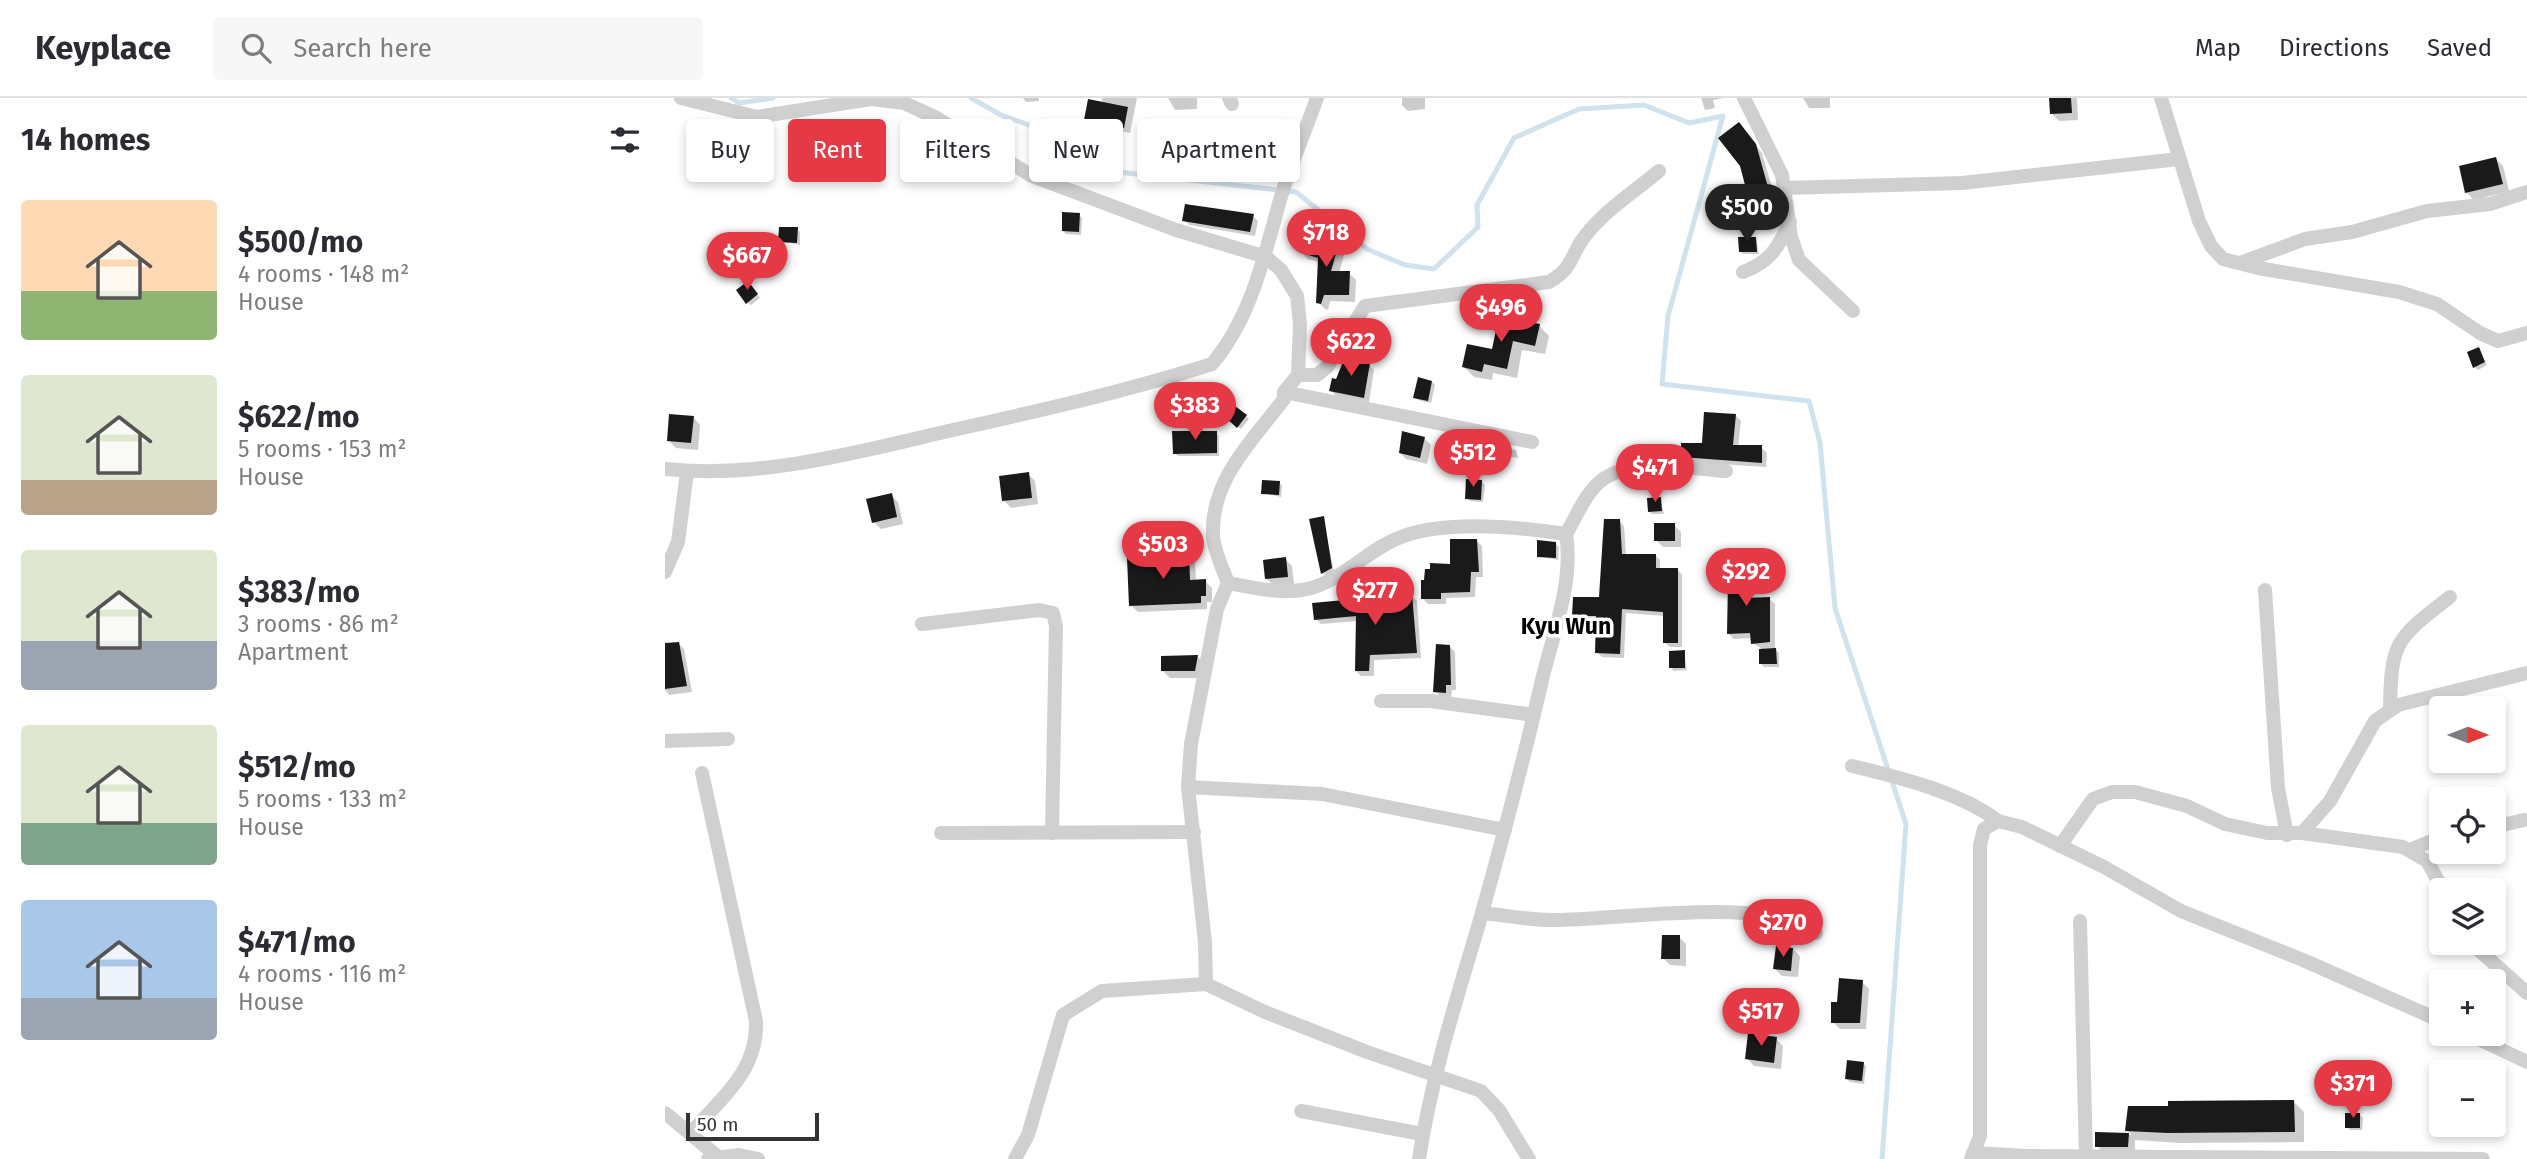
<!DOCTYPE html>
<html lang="en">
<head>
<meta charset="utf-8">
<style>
  :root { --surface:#fff; --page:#f7f7f7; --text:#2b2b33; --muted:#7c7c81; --line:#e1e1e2; --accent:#e63946 }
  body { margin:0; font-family:"Fira Sans",sans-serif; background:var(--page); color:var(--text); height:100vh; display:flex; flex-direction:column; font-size:26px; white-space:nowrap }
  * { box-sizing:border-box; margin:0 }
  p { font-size:23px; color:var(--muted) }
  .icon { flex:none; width:38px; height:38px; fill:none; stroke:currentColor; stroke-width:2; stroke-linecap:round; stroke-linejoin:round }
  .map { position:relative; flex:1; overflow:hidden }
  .sheet { display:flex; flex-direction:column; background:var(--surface); width:665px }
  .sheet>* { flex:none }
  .guide { position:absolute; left:21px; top:21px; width:665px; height:63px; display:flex; gap:14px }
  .needle { width:46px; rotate:90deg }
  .buttons { position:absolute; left:1764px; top:598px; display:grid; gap:14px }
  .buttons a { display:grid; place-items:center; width:77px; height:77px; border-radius:7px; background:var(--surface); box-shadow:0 4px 10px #0003; font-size:35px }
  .scale { position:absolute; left:21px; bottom:18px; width:133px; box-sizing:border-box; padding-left:7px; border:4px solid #333; border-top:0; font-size:19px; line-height:24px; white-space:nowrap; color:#333; -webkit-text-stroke:5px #fff; paint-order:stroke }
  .price { position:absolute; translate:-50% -60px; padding:0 16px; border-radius:24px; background:var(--accent); color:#fff; font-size:23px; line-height:46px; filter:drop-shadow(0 2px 4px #0008) }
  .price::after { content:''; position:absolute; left:50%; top:42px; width:21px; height:16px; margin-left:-10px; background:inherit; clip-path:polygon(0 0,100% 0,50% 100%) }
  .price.active { background:#222; color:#fff }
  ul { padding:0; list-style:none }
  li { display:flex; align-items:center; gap:21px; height:175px; padding:0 21px }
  li span { display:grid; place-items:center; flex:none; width:196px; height:140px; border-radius:7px; color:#555 }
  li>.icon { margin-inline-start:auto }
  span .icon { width:84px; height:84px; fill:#fffc; stroke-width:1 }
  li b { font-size:30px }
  h2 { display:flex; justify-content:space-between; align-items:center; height:84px; padding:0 21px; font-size:30px }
  .pill { padding:0 24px; border-radius:7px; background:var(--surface); box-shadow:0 4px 10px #0003; font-size:24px; line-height:63px }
  .pill.active { background:var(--accent); color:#fff }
  header { display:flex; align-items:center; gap:42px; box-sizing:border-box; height:98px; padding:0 35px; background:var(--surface); border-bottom:2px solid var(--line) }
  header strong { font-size:33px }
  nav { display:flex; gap:38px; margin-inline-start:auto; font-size:24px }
  .search { width:490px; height:63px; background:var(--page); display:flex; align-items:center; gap:18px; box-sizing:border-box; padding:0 24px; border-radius:7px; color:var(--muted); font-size:26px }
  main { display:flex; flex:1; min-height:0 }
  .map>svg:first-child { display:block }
  .shadow { fill:#0003 }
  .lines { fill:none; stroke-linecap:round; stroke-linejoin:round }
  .stream { stroke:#cfe2ee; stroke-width:5 }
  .building { fill:#1a1a1a }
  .street { stroke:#d0d0d0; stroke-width:14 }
  .labels { text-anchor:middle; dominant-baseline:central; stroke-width:7; stroke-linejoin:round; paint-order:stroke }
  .quarter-label { font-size:23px; font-weight:bold; fill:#000; stroke:#fff }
</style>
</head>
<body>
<header>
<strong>Keyplace</strong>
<div class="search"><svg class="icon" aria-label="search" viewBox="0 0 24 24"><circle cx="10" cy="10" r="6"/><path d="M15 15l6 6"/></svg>Search here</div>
<nav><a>Map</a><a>Directions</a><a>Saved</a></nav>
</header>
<main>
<section class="sheet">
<h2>14 homes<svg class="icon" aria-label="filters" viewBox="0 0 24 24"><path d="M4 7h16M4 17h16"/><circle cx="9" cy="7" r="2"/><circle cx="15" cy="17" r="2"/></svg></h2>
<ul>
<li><span style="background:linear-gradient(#ffd9b3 65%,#8fb573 0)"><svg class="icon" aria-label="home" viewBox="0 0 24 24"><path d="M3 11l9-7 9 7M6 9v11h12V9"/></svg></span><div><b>$500/mo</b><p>4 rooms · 148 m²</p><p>House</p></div></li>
<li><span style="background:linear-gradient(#dfe7d0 75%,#b9a48a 0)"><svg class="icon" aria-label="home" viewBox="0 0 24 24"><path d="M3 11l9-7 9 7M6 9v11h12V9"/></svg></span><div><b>$622/mo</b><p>5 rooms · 153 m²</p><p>House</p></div></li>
<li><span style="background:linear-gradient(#dfe7d0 65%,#9aa5b1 0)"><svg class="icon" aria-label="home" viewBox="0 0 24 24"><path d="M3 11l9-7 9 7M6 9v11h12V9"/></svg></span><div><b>$383/mo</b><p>3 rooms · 86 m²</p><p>Apartment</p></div></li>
<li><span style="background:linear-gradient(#dfe7d0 70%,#7fa58c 0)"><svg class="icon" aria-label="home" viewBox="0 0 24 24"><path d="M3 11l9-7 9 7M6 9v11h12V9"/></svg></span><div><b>$512/mo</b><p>5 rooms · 133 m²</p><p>House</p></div></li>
<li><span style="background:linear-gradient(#a9c7e8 70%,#9aa5b1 0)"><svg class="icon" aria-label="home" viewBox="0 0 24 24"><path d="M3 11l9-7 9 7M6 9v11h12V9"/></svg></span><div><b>$471/mo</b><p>4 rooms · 116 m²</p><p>House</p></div></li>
</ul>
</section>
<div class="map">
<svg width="1862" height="1061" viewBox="0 0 1862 1061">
  <rect width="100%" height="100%" fill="#fff"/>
  <!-- shadow -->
  <g class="shadow">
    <path d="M 358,0 L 374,0 L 374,3 L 361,4 Z"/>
    <path d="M 437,0 L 472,0 L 465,35 L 427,27 L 421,22 L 437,5 Z"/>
    <path d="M 503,0 L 532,0 L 532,11 L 510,12 Z"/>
    <path d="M 737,0 L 764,0 L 760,0 L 760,11 L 743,13 L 737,7 Z"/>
    <path d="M 1036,0 L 1058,0 L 1048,2 L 1050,10 L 1040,12 Z"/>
    <path d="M 1138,0 L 1165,0 L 1165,10 L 1144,10 Z"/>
    <path d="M 1386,0 L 1412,0 L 1413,22 L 1394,23 L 1387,16 Z"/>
    <path d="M 579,29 L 582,32 L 579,50 L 567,49 L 564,46 Z"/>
    <path d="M 1081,34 L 1097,55 L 1112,107 L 1083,115 L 1076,108 L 1082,88 Z"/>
    <path d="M 1831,61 L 1838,68 L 1844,93 L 1809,102 L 1802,95 L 1796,70 Z"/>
    <path d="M 414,117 L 417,120 L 416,137 L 401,136 L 398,133 Z"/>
    <path d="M 588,118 L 593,123 L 590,138 L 524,127 L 519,122 Z"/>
    <path d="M 132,131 L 135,134 L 135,147 L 115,143 Z"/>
    <path d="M 1091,141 L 1094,156 L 1078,156 L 1075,153 Z"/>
    <path d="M 672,150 L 679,157 L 674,175 L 684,175 L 691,182 L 690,204 L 665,203 L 663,212 L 660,211 L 653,204 L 654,164 L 643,161 L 636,154 Z"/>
    <path d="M 86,188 L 95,200 L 86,207 L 83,205 Z"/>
    <path d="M 874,228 L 884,238 L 880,256 L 857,252 L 852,280 L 828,275 L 827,282 L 809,279 L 799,269 Z"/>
    <path d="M 1814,251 L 1822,267 L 1813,272 L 1810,269 Z"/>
    <path d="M 704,267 L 709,272 L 704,304 L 671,298 L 666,293 Z"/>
    <path d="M 767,284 L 770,287 L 766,305 L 753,302 L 750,299 Z"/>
    <path d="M 1070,317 L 1076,323 L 1073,349 L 1096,349 L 1102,355 L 1101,369 L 1023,364 L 1017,358 L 1039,347 Z"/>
    <path d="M 581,318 L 584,321 L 576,331 L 566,323 Z"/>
    <path d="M 28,319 L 35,327 L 33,352 L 11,350 L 4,343 Z"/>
    <path d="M 551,335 L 554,338 L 554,358 L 513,358 L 509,355 Z"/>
    <path d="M 759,340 L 766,347 L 762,366 L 741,361 L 734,354 Z"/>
    <path d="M 833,349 L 851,352 L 853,360 L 835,357 Z"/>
    <path d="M 363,376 L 370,383 L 373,406 L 346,410 L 339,403 Z"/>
    <path d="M 614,384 L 617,388 L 616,399 L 598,395 Z"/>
    <path d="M 817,384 L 820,387 L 818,404 L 805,403 L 802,400 Z"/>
    <path d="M 226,397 L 233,404 L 238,426 L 216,431 L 209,424 Z"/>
    <path d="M 995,401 L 999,416 L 987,416 L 984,413 Z"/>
    <path d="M 658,420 L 669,473 L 661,478 L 658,475 Z"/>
    <path d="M 954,423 L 959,428 L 961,457 L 990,457 L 995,462 L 995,471 L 1013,472 L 1017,477 L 1017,549 L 1005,549 L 1000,545 L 1000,518 L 961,515 L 959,560 L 937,559 L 932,554 L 933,522 L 914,522 L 909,517 L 936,501 Z"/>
    <path d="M 1009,427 L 1016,434 L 1016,449 L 998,449 L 991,442 Z"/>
    <path d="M 811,442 L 817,448 L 818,479 L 811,479 L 810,499 L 781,500 L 781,506 L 763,506 L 757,500 Z"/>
    <path d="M 891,446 L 894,449 L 893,462 L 873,458 Z"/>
    <path d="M 523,456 L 530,463 L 531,483 L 540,483 L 547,490 L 547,504 L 542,504 L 542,511 L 473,514 L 466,507 Z"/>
    <path d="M 620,461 L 627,468 L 629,486 L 609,488 L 602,481 Z"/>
    <path d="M 1081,470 L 1086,475 L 1084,502 L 1104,501 L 1110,506 L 1110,551 L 1114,555 L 1114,569 L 1099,569 L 1096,566 L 1096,550 L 1087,545 L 1087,540 L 1069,541 L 1064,536 L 1065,485 L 1060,480 Z"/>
    <path d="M 747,498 L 752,503 L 756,560 L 709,562 L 709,578 L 696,578 L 691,573 L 693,523 L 656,526 L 651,521 L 700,502 L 705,511 L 733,511 Z"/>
    <path d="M 13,545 L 19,551 L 27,594 L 4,597 L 0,592 L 0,547 Z"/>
    <path d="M 784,548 L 790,554 L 791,592 L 787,592 L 786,600 L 776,599 L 770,593 Z"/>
    <path d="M 1019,554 L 1022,572 L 1009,573 L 1006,570 Z"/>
    <path d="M 533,559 L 539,566 L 537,580 L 505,580 L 498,573 Z"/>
    <path d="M 1014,839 L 1021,846 L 1021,868 L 1005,867 L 998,860 Z"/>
    <path d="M 1128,851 L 1135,858 L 1133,879 L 1117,878 L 1110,871 Z"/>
    <path d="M 1197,884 L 1204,891 L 1201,931 L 1175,931 L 1168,924 L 1173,906 Z"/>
    <path d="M 1111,941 L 1118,948 L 1116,971 L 1089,968 L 1082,960 Z"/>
    <path d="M 1198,965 L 1201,968 L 1199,986 L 1185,984 L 1182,981 Z"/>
    <path d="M 1628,1003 L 1639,1014 L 1639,1044 L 1515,1045 L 1470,1042 L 1470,1055 L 1439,1055 L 1432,1048 L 1432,1036 L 1467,1037 L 1462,1032 Z"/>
    <path d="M 1695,1017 L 1698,1020 L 1697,1032 L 1685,1032 L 1682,1029 Z"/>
  </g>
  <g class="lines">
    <!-- stream -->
    <g class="stream">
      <path d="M 66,0 L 74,5 L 108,0"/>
      <path d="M 306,0 L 336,17 L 386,35 L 444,73 L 631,94 L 702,151 L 740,167 L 769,171 L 813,129 L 812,107 L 849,40 L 914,11 L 979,7 L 1024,25 L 1058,18 L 1003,218 L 997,286 L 1144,303 L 1155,345 L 1170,510 L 1241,726 L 1217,1061"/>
    </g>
  </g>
  <!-- building -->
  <g class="building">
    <path d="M 1384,0 L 1406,0 L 1407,15 L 1385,16 Z"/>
    <path d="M 423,1 L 463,9 L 459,30 L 419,22 Z"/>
    <path d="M 1074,24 L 1091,46 L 1106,100 L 1075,109 L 1070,90 L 1080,87 L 1075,68 L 1053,40 Z"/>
    <path d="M 565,25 L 580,27 L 577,48 L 562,46 Z"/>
    <path d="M 1831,59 L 1838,86 L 1800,95 L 1794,68 Z"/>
    <path d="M 520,106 L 589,116 L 585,134 L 517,123 Z"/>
    <path d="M 397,114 L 415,115 L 414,134 L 397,133 Z"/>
    <path d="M 114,129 L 133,129 L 132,145 L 113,144 Z"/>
    <path d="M 639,138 L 673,149 L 666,173 L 685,173 L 684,197 L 659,197 L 656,206 L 651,205 L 653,160 L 634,154 Z"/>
    <path d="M 1073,139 L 1091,139 L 1092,154 L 1074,154 Z"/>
    <path d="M 83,183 L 93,196 L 81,206 L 71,192 Z"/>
    <path d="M 834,218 L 875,226 L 870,248 L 848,243 L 842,271 L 819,266 L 817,274 L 797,269 L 802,246 L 827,251 Z"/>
    <path d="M 1814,249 L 1820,264 L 1808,270 L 1802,254 Z"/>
    <path d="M 680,259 L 705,265 L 699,300 L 664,293 L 667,280 L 671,281 Z"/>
    <path d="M 753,279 L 767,283 L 763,303 L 748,300 Z"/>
    <path d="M 570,308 L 582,317 L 572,330 L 561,320 Z"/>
    <path d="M 1039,314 L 1071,316 L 1068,347 L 1097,347 L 1097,365 L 1016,359 L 1016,345 L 1037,345 Z"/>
    <path d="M 4,316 L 29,318 L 26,345 L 2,343 Z"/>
    <path d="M 507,333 L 552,333 L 552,355 L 508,356 Z"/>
    <path d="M 737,333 L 760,339 L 755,360 L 734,355 Z"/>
    <path d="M 364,374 L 367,400 L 337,403 L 334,378 Z"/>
    <path d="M 801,381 L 817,382 L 816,402 L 800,401 Z"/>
    <path d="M 597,382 L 615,383 L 614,397 L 596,396 Z"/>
    <path d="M 227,395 L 232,419 L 207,425 L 201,401 Z"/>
    <path d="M 996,399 L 997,413 L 983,414 L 982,400 Z"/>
    <path d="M 659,418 L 667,470 L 656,476 L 644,421 Z"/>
    <path d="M 939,421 L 955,421 L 957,456 L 991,456 L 991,470 L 1013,470 L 1013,545 L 998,545 L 998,514 L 957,511 L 955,556 L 930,555 L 931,518 L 907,518 L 908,499 L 934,499 Z"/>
    <rect x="989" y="425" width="21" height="18"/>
    <path d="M 785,441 L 812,441 L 814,474 L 806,474 L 805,494 L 776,495 L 776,501 L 756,501 L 756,482 L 759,482 L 760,471 L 765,471 L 765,465 L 785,466 Z"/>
    <path d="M 872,442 L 891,444 L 891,460 L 872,459 Z"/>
    <path d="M 524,454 L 525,482 L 541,481 L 541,498 L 536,498 L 536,505 L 464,508 L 462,460 Z"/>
    <path d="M 621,459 L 623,479 L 600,481 L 598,462 Z"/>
    <path d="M 1058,466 L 1081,468 L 1079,500 L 1105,499 L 1105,544 L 1086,546 L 1085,535 L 1062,536 L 1063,481 L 1058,481 Z"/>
    <path d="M 732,496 L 747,496 L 752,555 L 705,557 L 704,573 L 690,573 L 691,518 L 649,522 L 647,505 L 701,500 L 701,509 L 731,509 Z"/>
    <path d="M 14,544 L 22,588 L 0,591 L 0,545 Z"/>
    <path d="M 771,546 L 785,547 L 786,587 L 781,587 L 781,595 L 768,594 Z"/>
    <path d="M 1111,550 L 1112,566 L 1094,566 L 1094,551 Z"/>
    <path d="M 1020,552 L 1020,570 L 1004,570 L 1004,553 Z"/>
    <path d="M 533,557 L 530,573 L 496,573 L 496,558 Z"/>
    <path d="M 997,837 L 1015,837 L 1015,861 L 996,861 Z"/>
    <path d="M 1111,848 L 1128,850 L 1126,873 L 1108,871 Z"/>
    <path d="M 1174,880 L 1198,882 L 1195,925 L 1166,925 L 1166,904 L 1172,904 Z"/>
    <path d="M 1083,935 L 1112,939 L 1109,965 L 1080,961 Z"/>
    <path d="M 1182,962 L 1199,964 L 1197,983 L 1180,981 Z"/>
    <path d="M 1629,1002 L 1630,1034 L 1503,1035 L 1460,1033 L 1463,1008 L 1503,1008 L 1503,1003 Z"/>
    <rect x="1680" y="1015" width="15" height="15"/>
    <path d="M 1430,1034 L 1464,1035 L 1463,1049 L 1430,1049 Z"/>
  </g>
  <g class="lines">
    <!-- street -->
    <g class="street">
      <path d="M 16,0 L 92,19 L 206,1 L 239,5 L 270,19 L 367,78 L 511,132 L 601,159 L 616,172 L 632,198 L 635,226 L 633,277 L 619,294 L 619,301 C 588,342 545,382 548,438 C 549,453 558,471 563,485 L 552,511 L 526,646 L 523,689 L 540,844 L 541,886 L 600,914 L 702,954 L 816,993 L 834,1012 L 864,1061"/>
      <path d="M 564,0 L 567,6"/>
      <path d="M 1079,0 L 1117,77 L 1126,139 L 1134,162 L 1188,213"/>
      <path d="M 1496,0 L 1534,123 L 1546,148 L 1558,161 L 1593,170 L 1734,194 L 1772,206 L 1815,235 L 1833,243 L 1862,235"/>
      <path d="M 1119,90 L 1297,85 L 1514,61"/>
      <path d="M 1575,165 L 1640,141 L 1687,134 L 1762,113 L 1825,106 L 1862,94"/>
      <path d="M 1078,174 C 1105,164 1113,150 1125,124"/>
      <path d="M 633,277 L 652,277 L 662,269 L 700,208 L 884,184 C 909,170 905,157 920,138 C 939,113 970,93 994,73"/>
      <path d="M 619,294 L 867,344"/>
      <path d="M 0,371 C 92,381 190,355 279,334 C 369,314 459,294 547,266 C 586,220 599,159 615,102 C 625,68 640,34 652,0"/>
      <path d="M 901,436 C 911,419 921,394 937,382 C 969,358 1025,371 1061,373"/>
      <path d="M 0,474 L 13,444 L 22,374"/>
      <path d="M 563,485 C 586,489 613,496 637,492 C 675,486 701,452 736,439 C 781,422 854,429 901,436 C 909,483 888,536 877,582 C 858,665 836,747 813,829 C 790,906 766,982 754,1061"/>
      <path d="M 1600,492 L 1613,690 L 1622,737"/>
      <path d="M 257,526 L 374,512 L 388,515 L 391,528 L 387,735"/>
      <path d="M 716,603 L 765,603 L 869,617"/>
      <path d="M 1725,612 C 1726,542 1731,541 1785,499"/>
      <path d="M 0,643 L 63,641"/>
      <path d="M 1187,668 C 1233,679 1295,694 1333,723"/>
      <path d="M 523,689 L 657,696 L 840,732"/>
      <path d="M 1829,729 L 1859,722"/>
      <path d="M 276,735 L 529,734"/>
      <path d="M 1637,735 L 1665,703 L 1710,623 L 1733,607 L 1862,575"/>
      <path d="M 1395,748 L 1428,701 L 1447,694 L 1470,694 L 1522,708 L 1560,726 L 1602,735 L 1637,735 L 1738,749 L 1762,763 L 1779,793"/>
      <path d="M 1745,752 L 1776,739"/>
      <path d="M 817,815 C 841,817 867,823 892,822 C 952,822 1107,797 1151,835"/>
      <path d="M 1415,823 L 1421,1058"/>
      <path d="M 1806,845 L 1862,895"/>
      <path d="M 1803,936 L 1862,964"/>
      <path d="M 636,1013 L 757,1036"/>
      <path d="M 0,1015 L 52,1058"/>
      <path d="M 26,1035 C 57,999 93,973 91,923 L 37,675"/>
      <path d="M 1308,1055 L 1363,1058 L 1818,1061"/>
      <path d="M 43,1061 L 74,1057 L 93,1061"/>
      <path d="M 350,1061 L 363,1037 L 398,917 L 437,893 L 541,886"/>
      <path d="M 1306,1061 L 1315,1038 L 1315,747 L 1319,731 L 1333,723 L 1357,729 L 1439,769 L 1516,813 L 1638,862 L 1776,923"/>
    </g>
  </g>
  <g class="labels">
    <!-- quarter labels -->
    <g class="quarter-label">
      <text x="901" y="528">Kyu Wun</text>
    </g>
  </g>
</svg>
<div class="buttons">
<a><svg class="needle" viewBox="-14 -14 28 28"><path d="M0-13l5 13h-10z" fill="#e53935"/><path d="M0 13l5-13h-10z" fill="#7c7c81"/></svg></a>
<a><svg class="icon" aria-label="locate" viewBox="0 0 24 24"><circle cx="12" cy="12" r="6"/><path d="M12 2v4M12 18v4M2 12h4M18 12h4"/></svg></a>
<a><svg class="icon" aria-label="layers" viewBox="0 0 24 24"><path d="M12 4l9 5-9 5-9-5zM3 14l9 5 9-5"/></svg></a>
<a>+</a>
<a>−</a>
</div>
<div class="scale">50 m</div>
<b class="price active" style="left:1082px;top:146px">$500</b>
<b class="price" style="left:661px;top:171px">$718</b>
<b class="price" style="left:82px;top:194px">$667</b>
<b class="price" style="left:836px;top:246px">$496</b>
<b class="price" style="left:686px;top:280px">$622</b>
<b class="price" style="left:530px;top:344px">$383</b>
<b class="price" style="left:808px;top:391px">$512</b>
<b class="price" style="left:990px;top:406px">$471</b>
<b class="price" style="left:498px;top:483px">$503</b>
<b class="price" style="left:1081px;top:510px">$292</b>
<b class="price" style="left:710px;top:529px">$277</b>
<b class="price" style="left:1118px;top:861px">$270</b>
<b class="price" style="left:1096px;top:950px">$517</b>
<b class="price" style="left:1688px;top:1022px">$371</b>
<div class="guide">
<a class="pill">Buy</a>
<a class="pill active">Rent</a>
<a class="pill">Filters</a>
<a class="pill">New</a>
<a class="pill">Apartment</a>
</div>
</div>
</main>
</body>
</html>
